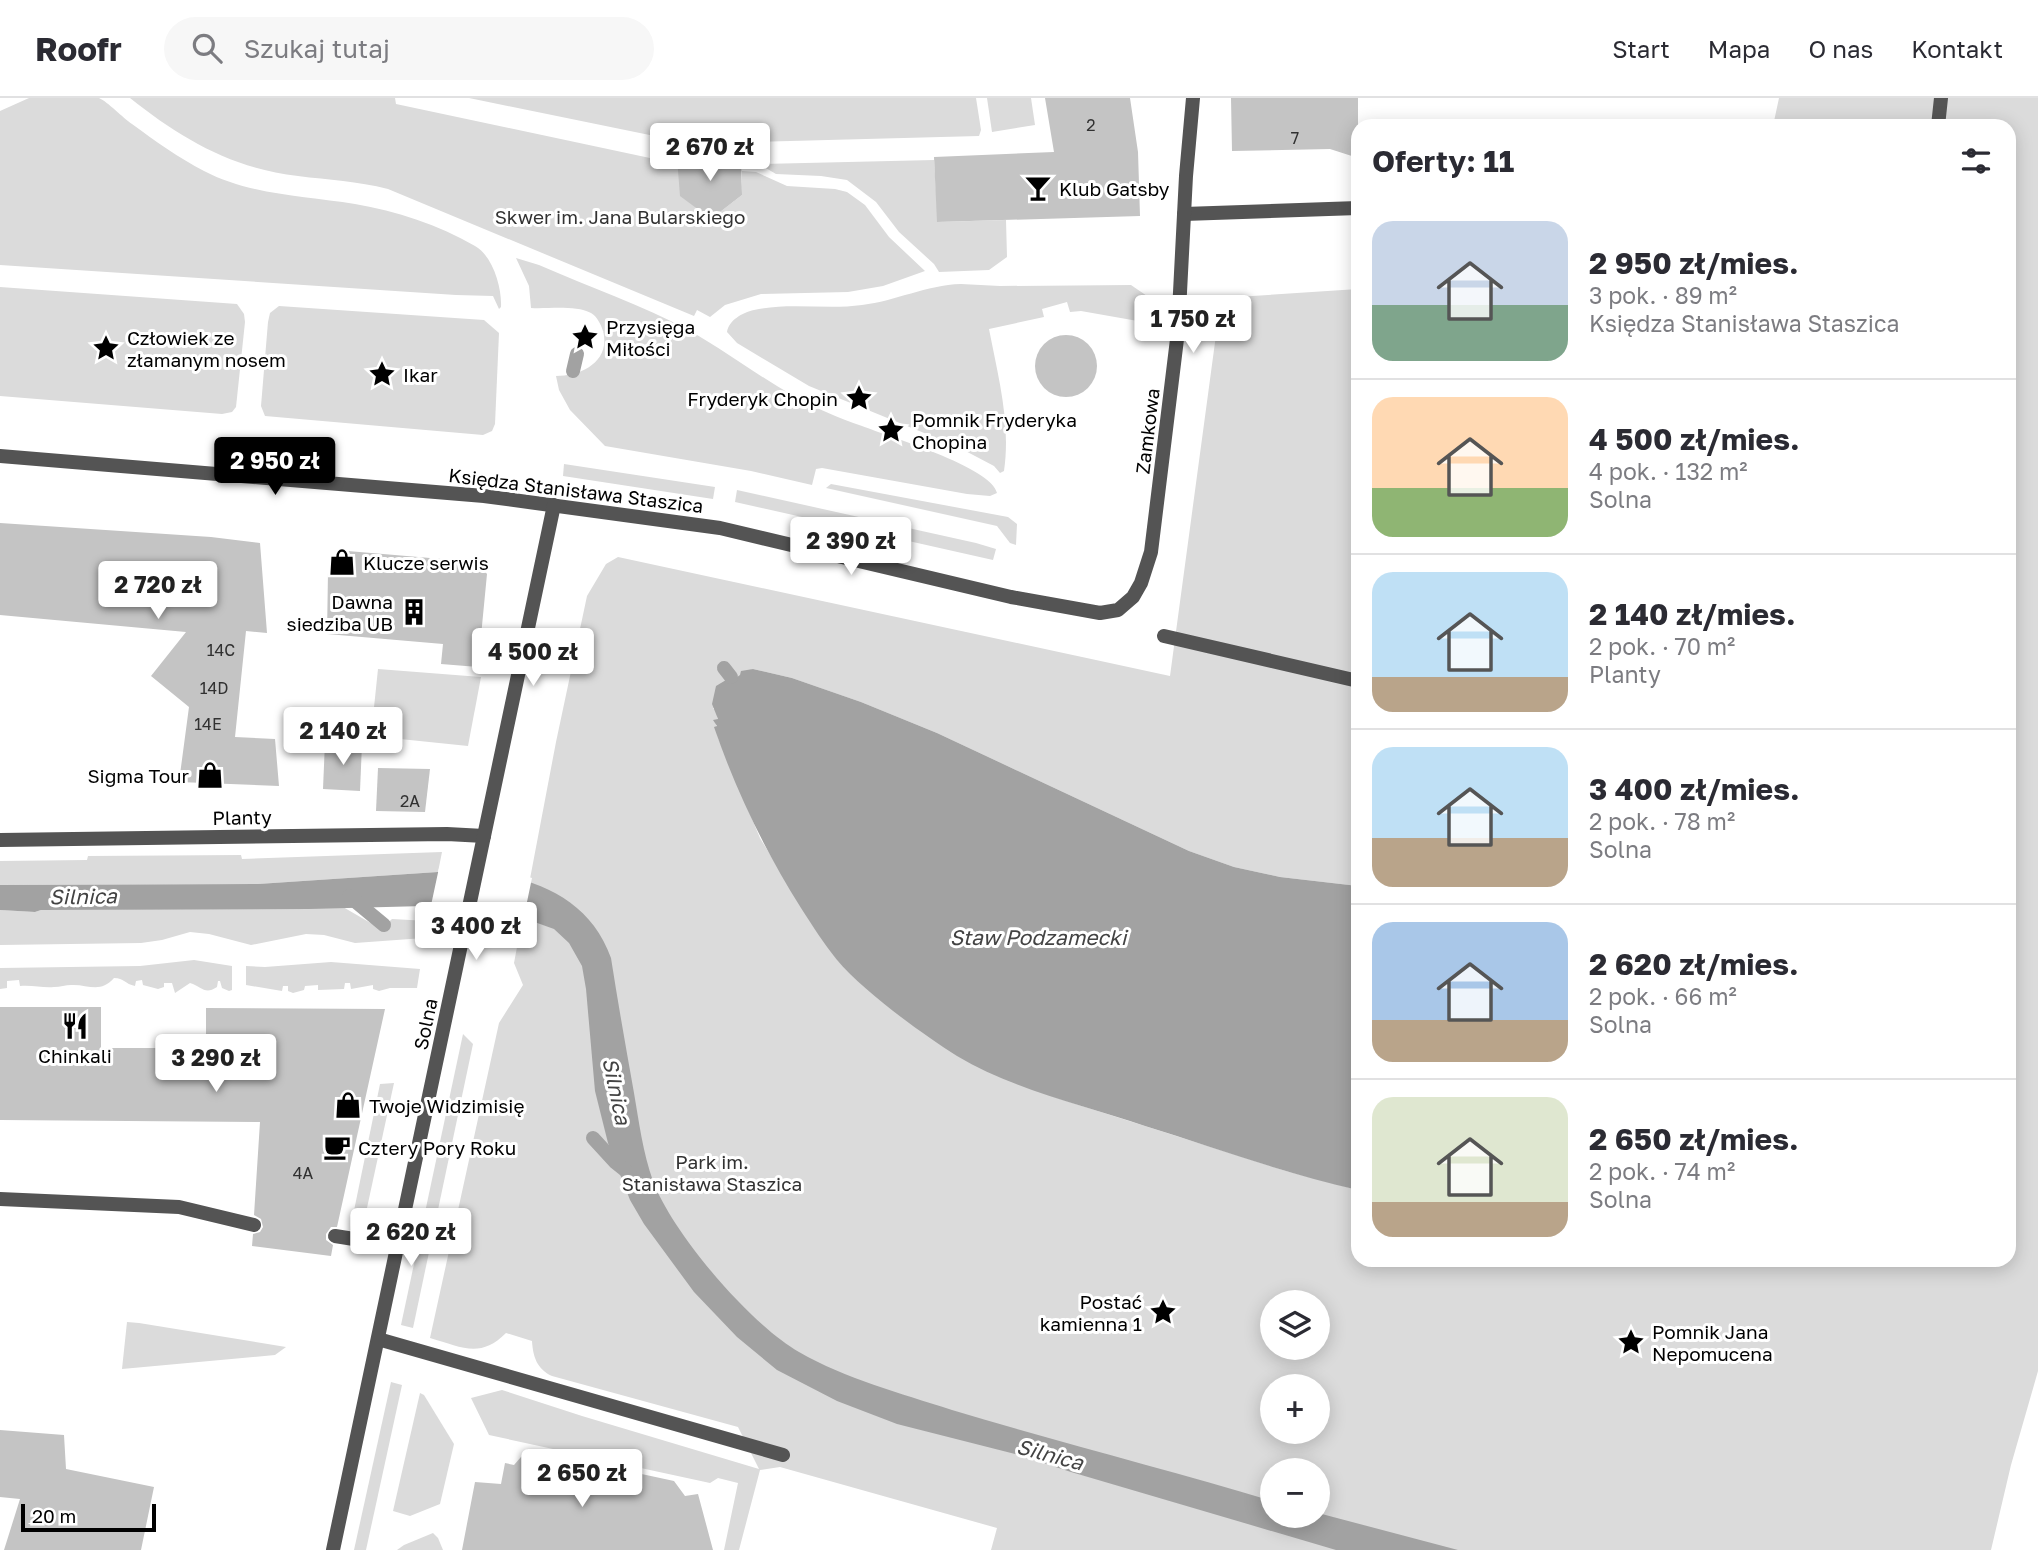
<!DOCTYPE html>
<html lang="pl">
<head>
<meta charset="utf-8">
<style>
  :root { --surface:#fff; --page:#f7f7f7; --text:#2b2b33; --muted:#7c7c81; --line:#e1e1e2; --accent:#000 }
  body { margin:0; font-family:"Golos Text",sans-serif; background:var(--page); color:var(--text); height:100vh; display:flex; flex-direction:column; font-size:26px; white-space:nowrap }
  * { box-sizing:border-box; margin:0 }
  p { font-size:23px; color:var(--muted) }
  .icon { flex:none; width:38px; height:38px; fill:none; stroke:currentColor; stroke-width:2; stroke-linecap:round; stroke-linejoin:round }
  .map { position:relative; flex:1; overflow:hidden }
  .panel { position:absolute; left:1351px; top:21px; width:665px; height:1148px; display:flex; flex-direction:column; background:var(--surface); border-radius:21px; box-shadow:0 4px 18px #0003 }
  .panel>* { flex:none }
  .controls { position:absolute; left:1260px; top:1192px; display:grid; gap:14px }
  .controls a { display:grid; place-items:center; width:70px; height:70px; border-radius:50%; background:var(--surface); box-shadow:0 4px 18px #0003; font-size:35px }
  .scale { position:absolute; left:21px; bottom:18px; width:135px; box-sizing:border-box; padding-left:7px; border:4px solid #000; border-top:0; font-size:19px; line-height:24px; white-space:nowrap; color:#000; -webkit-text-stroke:5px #fff; paint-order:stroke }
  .price { position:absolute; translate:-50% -60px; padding:0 16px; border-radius:7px; background:#fff; color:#222; font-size:23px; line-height:46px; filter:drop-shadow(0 2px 4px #0008) }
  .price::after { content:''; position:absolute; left:50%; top:42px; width:21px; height:16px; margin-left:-10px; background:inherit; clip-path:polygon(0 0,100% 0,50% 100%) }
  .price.current { background:var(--accent); color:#fff }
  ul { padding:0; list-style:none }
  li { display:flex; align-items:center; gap:21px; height:175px; padding:0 21px }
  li+li { border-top:2px solid var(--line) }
  li span { display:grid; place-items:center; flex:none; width:196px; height:140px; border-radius:21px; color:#555 }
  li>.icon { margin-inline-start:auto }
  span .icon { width:84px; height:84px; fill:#fffc; stroke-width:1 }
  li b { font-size:30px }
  h2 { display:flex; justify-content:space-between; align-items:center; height:84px; padding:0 21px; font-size:30px }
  header { display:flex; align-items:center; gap:42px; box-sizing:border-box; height:98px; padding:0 35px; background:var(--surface); border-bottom:2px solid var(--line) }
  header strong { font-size:33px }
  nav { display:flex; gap:38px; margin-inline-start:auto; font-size:24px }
  .search { width:490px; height:63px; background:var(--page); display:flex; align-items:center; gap:18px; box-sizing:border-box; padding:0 24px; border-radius:38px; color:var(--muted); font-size:26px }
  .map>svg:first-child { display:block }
  .green { fill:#dbdbdb; fill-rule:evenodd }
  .water { fill:#a2a2a2 }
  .pier { fill:#fff }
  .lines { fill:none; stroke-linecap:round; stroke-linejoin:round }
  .stream { stroke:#a2a2a2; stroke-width:14 }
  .building { fill:#c4c4c4 }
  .lane { stroke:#545454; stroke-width:14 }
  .street { stroke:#545454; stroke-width:14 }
  .labels { text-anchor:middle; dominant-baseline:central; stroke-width:6; stroke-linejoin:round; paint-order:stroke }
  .number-label { font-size:16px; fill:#313131 }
  .poi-label { font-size:19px; fill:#000; stroke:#fff; text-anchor:start }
  .park-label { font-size:19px; fill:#323232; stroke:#fff }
  .street-label { font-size:19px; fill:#000; stroke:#fff }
  .water-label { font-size:21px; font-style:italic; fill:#434343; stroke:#fff }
</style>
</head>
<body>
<header>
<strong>Roofr</strong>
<div class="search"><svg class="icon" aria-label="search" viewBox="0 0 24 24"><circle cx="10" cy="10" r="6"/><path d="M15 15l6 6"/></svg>Szukaj tutaj</div>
<nav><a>Start</a><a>Mapa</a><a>O nas</a><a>Kontakt</a></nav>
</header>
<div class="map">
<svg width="2038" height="1452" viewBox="0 0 2038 1452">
  <rect width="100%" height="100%" fill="#fff"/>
  <!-- green -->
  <g class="green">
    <path d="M 29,0 C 42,0 90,0 99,0 C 108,4 123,20 132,26 C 155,43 179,60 204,73 C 250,97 304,98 355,106 C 396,113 439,127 475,148 C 493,158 502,190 501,209 L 499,211 L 493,198 L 456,197 L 0,167 L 0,13 Z"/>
    <path d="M 130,0 L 395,0 L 396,6 L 678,66 L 711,121 L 742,97 L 742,73 L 756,74 L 787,88 L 835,91 L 847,94 L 865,107 L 889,139 L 925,173 L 883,188 L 848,194 L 761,196 L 725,207 L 710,219 L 697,212 L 694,218 L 388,91 C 357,83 329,82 298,78 C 233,71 180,40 130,0 Z"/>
    <path d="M 469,0 L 976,0 L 981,32 L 979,38 L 748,44 L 736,33 L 674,34 L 674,42 Z"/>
    <path d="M 987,0 L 1031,0 L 1035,27 L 992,34 Z"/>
    <path d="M 1779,0 L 2038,0 L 2038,1273 L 2011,1367 L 1991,1452 L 991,1452 L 997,1430 L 780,1369 L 760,1372 L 739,1452 L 724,1452 L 738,1385 L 718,1380 L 710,1385 L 489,1337 L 471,1300 L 502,1292 L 582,1318 L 759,1371 L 738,1329 L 552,1278 C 537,1271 533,1259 532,1243 L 506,1235 C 480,1261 462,1249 430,1240 L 499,925 L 523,887 L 514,865 L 556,644 L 587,498 L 606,466 L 618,459 L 1170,578 L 1221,200 L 1358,191 L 1358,788 L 1280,779 L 1234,769 L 1189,753 L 937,635 L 861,604 L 792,580 L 753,571 L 733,582 L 713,611 L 716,611 L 718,622 L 716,624 L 718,640 L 760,740 L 810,823 L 838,863 L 880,901 L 958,958 L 1016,985 L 1060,1001 L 1286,1073 L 1358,1092 L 1358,1162 L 2009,1162 L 2009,28 L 1773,28 ZM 1272,1204 L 1318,1204 L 1318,1250 L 1272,1250 ZM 1272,1288 L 1318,1288 L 1318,1334 L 1272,1334 ZM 1272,1372 L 1318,1372 L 1318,1418 L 1272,1418 Z"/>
    <path d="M 934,62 L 938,124 L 1006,122 L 1007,159 L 989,172 L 939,174 L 934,166 L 899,134 L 876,104 L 847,82 L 821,78 L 776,76 L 759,66 Z"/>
    <path d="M 516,160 L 539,167 C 589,189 642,207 690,233 C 726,253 758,278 794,298 C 815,310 839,320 862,328 C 887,338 992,369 997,395 L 990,398 L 967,396 L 822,370 L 816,371 L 812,387 L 751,373 L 605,348 L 570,312 L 559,292 L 556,278 C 581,278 611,264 603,233 C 601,227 597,218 591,215 C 575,207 549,211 531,210 L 529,188 Z"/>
    <path d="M 961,186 L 1000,188 L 1131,187 L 1147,198 L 1145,203 L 1149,225 L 1081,213 L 1070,214 L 1067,204 L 1042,211 L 1044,219 L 989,231 C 998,278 1011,325 1004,373 L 1000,375 L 994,368 L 956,348 L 809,288 L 737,245 L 727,234 C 729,222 742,215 754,212 C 789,204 827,212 862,207 C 896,203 926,187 961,186 Z"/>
    <path d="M 0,189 L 237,206 L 244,216 L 245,224 L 236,309 L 232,314 L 222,316 L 0,298 Z"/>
    <path d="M 279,208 L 484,222 L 499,235 L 495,326 L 492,333 L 483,337 L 265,318 L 261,308 L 268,224 L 270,215 Z"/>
    <path d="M 564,366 L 715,389 L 713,401 L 563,378 Z"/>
    <path d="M 831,386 L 1008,419 L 1017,426 L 1016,447 L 1010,445 L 997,428 L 826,390 Z"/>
    <path d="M 737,392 L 976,445 L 996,451 L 993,462 L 735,404 Z"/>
    <path d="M 378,571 L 481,579 L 468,648 L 371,638 Z"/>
    <path d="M 442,754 L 438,774 L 258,786 L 0,787 L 0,763 L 87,762 L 88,758 L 241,757 L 242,761 Z"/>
    <path d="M 343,809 L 381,831 L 392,821 L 428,823 L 424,840 L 355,845 L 324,837 L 306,836 L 251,847 L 209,836 L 190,834 L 162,842 L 141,845 L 0,847 L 0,812 L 35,814 L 41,812 Z"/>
    <path d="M 194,862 L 232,868 L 232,892 L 229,893 L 222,890 L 220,883 L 218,883 L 217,889 C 205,897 202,889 190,885 L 175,895 L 172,885 L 164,885 L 164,889 L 158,891 L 143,887 L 142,882 L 136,883 L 135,888 C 125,886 124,880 114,880 C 100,896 88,886 71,887 C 66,887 60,889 54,889 C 43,890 33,887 20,888 L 19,882 L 7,883 L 7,890 L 0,891 L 0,870 L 140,868 Z"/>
    <path d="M 331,864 L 420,871 L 417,890 L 390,890 L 379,893 L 373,891 L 373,887 L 351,891 L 350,885 L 345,885 L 344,891 L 318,892 L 318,887 L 305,888 L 304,892 L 293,895 L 288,893 L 288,888 L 283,888 L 282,893 L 246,887 L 246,868 L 265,869 Z"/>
    <path d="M 463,936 L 473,946 L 413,1230 L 401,1227 Z"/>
    <path d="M 394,985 L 362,1133 L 350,1132 L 380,986 Z"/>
    <path d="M 127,1224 L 139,1225 L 286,1249 L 275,1257 L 122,1271 Z"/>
    <path d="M 391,1284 L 402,1287 L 366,1452 L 354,1452 Z"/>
    <path d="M 420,1295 L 424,1297 L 454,1346 L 440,1406 L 410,1418 L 393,1413 Z"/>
    <path d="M 433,1435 L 438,1440 L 443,1452 L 397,1452 L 404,1447 Z"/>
  </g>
  <!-- water -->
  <g class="water">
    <path d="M 753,571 L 792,580 L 861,604 L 937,635 L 1189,753 L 1234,769 L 1280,779 L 1358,788 L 1358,1092 C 1286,1076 1216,1050 1145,1028 C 1083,1007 1014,992 957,958 C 922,936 863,893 837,862 C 824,846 812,827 801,810 C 765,753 736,693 714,629 L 717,628 L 713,622 L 718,621 L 712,606 L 716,588 L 731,579 L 733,582 L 740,577 L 741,573 Z"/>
    <path d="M 468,772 C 528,777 589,797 611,860 C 618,905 626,950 634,995 C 639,1024 643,1055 653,1083 C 673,1136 750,1226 799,1254 C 846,1281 900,1295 952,1312 C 1058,1344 1166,1371 1272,1403 L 1272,1418 L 1318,1418 L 1318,1415 L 1458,1452 L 1336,1452 L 1071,1374 L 1019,1357 L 897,1326 L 837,1303 L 777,1272 L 737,1239 L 694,1194 L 644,1126 L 630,1102 L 608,1045 L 595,993 L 586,891 L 582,868 L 569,845 L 554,831 L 498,811 L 463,807 L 309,811 L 41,812 L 35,814 L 0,812 L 0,787 L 258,786 Z"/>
  </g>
  <!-- pier -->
  <path class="pier" d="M 468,768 L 503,771 L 532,780 L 523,823 L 497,815 L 463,810 L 430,812 L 439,770 Z"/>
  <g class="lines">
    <!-- stream -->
    <g class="stream">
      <path d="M 573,273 L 577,256"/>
      <path d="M 724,570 L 731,579"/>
      <path d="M 349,798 L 384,827"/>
      <path d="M 593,1040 L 615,1064 L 630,1076"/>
    </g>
  </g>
  <!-- building -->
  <g class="building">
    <path d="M 1045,0 L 1130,0 L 1138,54 L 1140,118 L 937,124 L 934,59 L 1054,54 Z"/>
    <path d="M 1231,0 L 1358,0 L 1358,60 L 1330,51 L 1232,53 Z"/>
    <path d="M 677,60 L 741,60 L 742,97 L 711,121 L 680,98 Z"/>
    <circle cx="1066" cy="268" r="31"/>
    <path d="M 0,425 L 211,439 L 260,445 L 267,535 L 246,533 L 235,639 L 275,641 L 279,688 L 179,684 L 189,609 L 151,578 L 186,534 L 0,517 Z"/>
    <path d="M 336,452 L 477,464 L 487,476 L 478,569 L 441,566 L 443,546 L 327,536 L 328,474 L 334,474 Z"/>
    <path d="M 325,644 L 362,646 L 360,693 L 323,691 Z"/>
    <path d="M 378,670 L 430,671 L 425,714 L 376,713 Z"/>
    <path d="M 0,909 L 101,909 L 101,950 L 206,950 L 206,910 L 385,911 L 337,1129 L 331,1129 L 326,1136 L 326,1142 L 333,1147 L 331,1158 L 252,1148 L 253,1136 L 260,1134 L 263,1129 L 261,1121 L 254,1117 L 260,1024 L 0,1022 Z"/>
    <path d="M 0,1332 L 64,1337 L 66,1371 L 154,1389 L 141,1452 L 4,1452 L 20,1401 L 0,1399 Z"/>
    <path d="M 528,1351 L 571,1360 L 571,1356 L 624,1367 L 623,1372 L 674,1383 L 685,1398 L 698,1396 L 713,1452 L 462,1452 L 475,1384 L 501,1386 L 505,1365 L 514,1367 Z"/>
  </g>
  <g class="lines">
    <!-- lane -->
    <g class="lane">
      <path d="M 1184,116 L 1358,110"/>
      <path d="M 0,1101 L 179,1109 L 254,1127"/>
      <path d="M 335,1138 L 398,1148"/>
      <path d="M 378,1241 L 783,1357"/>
    </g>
    <!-- street -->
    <g class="street">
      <path d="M 1938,28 L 1941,0"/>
      <path d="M 0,358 L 484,398 L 720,430 L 1011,499 L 1100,515 L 1118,512 L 1133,499 L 1141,485 L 1151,454 L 1178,233 L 1186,78 L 1193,0"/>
      <path d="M 1164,538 L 1358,583"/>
      <path d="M 0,742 L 447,736 L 484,738"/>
      <path d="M 333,1452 L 554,407"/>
    </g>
  </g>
  <!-- icons -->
  <defs>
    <symbol id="bar-bare" viewBox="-9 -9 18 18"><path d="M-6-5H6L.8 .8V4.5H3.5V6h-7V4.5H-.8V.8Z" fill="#000" stroke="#fff" stroke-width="2.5" paint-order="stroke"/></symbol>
    <symbol id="sight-bare" viewBox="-9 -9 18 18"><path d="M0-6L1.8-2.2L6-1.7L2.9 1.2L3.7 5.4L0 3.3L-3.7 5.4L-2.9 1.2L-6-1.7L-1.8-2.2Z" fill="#000" stroke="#fff" stroke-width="2.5" paint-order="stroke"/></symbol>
    <symbol id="shop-bare" viewBox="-9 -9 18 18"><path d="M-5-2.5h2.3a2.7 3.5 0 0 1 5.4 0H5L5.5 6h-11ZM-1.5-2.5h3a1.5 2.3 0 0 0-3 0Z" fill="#000" stroke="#fff" stroke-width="2.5" paint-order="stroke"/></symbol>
    <symbol id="building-bare" viewBox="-9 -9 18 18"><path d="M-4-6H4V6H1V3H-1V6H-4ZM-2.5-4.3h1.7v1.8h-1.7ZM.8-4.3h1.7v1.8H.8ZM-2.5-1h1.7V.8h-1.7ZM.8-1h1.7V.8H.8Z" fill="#000" stroke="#fff" stroke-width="2.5" paint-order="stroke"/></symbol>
    <symbol id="restaurant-bare" viewBox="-9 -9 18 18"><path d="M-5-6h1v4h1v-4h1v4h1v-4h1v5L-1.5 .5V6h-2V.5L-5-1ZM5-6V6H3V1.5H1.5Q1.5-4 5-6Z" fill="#000" stroke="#fff" stroke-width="2.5" paint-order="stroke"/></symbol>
    <symbol id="cafe-bare" viewBox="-9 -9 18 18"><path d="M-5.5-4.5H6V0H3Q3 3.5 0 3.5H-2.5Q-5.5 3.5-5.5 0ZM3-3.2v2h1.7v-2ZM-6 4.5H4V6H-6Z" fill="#000" stroke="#fff" stroke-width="2.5" paint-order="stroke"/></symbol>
  </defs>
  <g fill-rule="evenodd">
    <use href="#bar-bare" x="1019" y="71" width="38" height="38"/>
    <use href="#sight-bare" x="566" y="220" width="38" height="38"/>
    <use href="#sight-bare" x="87" y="231" width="38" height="38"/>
    <use href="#sight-bare" x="363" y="257" width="38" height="38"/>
    <use href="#sight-bare" x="840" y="281" width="38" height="38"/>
    <use href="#sight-bare" x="872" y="313" width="38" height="38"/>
    <use href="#shop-bare" x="323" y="445" width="38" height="38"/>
    <use href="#building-bare" x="395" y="495" width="38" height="38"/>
    <use href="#shop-bare" x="191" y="658" width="38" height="38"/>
    <use href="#restaurant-bare" x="56" y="909" width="38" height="38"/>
    <use href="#shop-bare" x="329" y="988" width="38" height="38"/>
    <use href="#cafe-bare" x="318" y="1030" width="38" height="38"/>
    <use href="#sight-bare" x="1144" y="1195" width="38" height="38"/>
    <use href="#sight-bare" x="1612" y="1225" width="38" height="38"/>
  </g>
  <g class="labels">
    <!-- number labels -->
    <g class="number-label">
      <text x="1091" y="27">2</text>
      <text x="1295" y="40">7</text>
      <text x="221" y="552">14C</text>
      <text x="214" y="590">14D</text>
      <text x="208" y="626">14E</text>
      <text x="410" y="703">2A</text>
      <text x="303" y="1075">4A</text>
    </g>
    <!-- poi labels -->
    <g class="poi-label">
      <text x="1059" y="90">Klub Gatsby</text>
      <text x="606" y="228">Przysięga<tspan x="606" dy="22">Miłości</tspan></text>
      <text x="127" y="239">Człowiek ze<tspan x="127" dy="22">złamanym nosem</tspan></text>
      <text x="403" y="276">Ikar</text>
      <text x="838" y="300" text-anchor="end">Fryderyk Chopin</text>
      <text x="912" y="321">Pomnik Fryderyka<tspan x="912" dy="22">Chopina</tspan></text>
      <text x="363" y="464">Klucze serwis</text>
      <text x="393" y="503" text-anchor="end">Dawna<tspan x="393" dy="22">siedziba UB</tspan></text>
      <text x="189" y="677" text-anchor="end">Sigma Tour</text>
      <text x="75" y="957" text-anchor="middle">Chinkali</text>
      <text x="369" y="1007">Twoje Widzimisię</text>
      <text x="358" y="1049">Cztery Pory Roku</text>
      <text x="1142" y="1203" text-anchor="end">Postać<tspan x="1142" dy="22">kamienna 1</tspan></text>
      <text x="1652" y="1233">Pomnik Jana<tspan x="1652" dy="22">Nepomucena</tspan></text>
    </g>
    <!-- park labels -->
    <g class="park-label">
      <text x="620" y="118">Skwer im. Jana Bularskiego</text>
      <text x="712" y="1063">Park im.<tspan x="712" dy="22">Stanisława Staszica</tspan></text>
    </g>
    <!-- street labels -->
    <g class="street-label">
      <text transform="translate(1147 333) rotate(-83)">Zamkowa</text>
      <text transform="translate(576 392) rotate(7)">Księdza Stanisława Staszica</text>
      <text transform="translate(242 719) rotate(-1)">Planty</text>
      <text transform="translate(425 926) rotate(-78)">Solna</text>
    </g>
    <!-- water labels -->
    <g class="water-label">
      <text transform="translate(83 798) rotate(-1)">Silnica</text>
      <text x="1038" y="839">Staw Podzamecki</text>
      <text transform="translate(617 993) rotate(78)">Silnica</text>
      <text transform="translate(1050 1356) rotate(15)">Silnica</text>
    </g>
  </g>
</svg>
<div class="controls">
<a><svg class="icon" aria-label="layers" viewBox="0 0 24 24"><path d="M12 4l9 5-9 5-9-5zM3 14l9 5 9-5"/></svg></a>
<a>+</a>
<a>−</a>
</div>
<div class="scale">20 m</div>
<b class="price" style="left:710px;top:85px">2 670 zł</b>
<b class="price" style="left:1193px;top:257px">1 750 zł</b>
<b class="price current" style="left:275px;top:399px">2 950 zł</b>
<b class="price" style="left:851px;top:479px">2 390 zł</b>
<b class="price" style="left:158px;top:523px">2 720 zł</b>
<b class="price" style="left:533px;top:590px">4 500 zł</b>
<b class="price" style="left:343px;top:669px">2 140 zł</b>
<b class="price" style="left:476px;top:864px">3 400 zł</b>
<b class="price" style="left:216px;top:996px">3 290 zł</b>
<b class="price" style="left:411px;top:1170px">2 620 zł</b>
<b class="price" style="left:582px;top:1411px">2 650 zł</b>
<section class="panel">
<h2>Oferty: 11<svg class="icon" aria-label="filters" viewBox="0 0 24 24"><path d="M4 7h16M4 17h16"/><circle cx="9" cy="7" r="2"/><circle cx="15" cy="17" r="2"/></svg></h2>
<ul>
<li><span style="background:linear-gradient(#c9d6e8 60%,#7fa58c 0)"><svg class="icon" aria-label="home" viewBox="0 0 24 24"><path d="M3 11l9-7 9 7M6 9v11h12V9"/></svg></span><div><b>2 950 zł/mies.</b><p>3 pok. · 89 m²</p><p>Księdza Stanisława Staszica</p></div></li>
<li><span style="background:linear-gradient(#ffd9b3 65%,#8fb573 0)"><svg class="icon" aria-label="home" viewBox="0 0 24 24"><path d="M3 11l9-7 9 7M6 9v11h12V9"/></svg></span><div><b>4 500 zł/mies.</b><p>4 pok. · 132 m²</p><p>Solna</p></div></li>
<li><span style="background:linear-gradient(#bfe0f5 75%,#b9a48a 0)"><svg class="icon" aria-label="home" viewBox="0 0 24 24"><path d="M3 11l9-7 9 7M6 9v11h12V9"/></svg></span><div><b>2 140 zł/mies.</b><p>2 pok. · 70 m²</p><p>Planty</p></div></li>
<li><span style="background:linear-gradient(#bfe0f5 65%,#b9a48a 0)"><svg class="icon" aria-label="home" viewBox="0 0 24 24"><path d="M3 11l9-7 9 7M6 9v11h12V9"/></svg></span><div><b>3 400 zł/mies.</b><p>2 pok. · 78 m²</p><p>Solna</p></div></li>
<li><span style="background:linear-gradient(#a9c7e8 70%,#b9a48a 0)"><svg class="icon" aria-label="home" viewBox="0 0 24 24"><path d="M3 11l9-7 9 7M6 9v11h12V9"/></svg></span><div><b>2 620 zł/mies.</b><p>2 pok. · 66 m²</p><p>Solna</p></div></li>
<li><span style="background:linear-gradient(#dfe7d0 75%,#b9a48a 0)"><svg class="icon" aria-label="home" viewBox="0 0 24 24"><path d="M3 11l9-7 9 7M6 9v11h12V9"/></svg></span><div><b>2 650 zł/mies.</b><p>2 pok. · 74 m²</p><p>Solna</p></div></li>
</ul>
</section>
</div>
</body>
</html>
